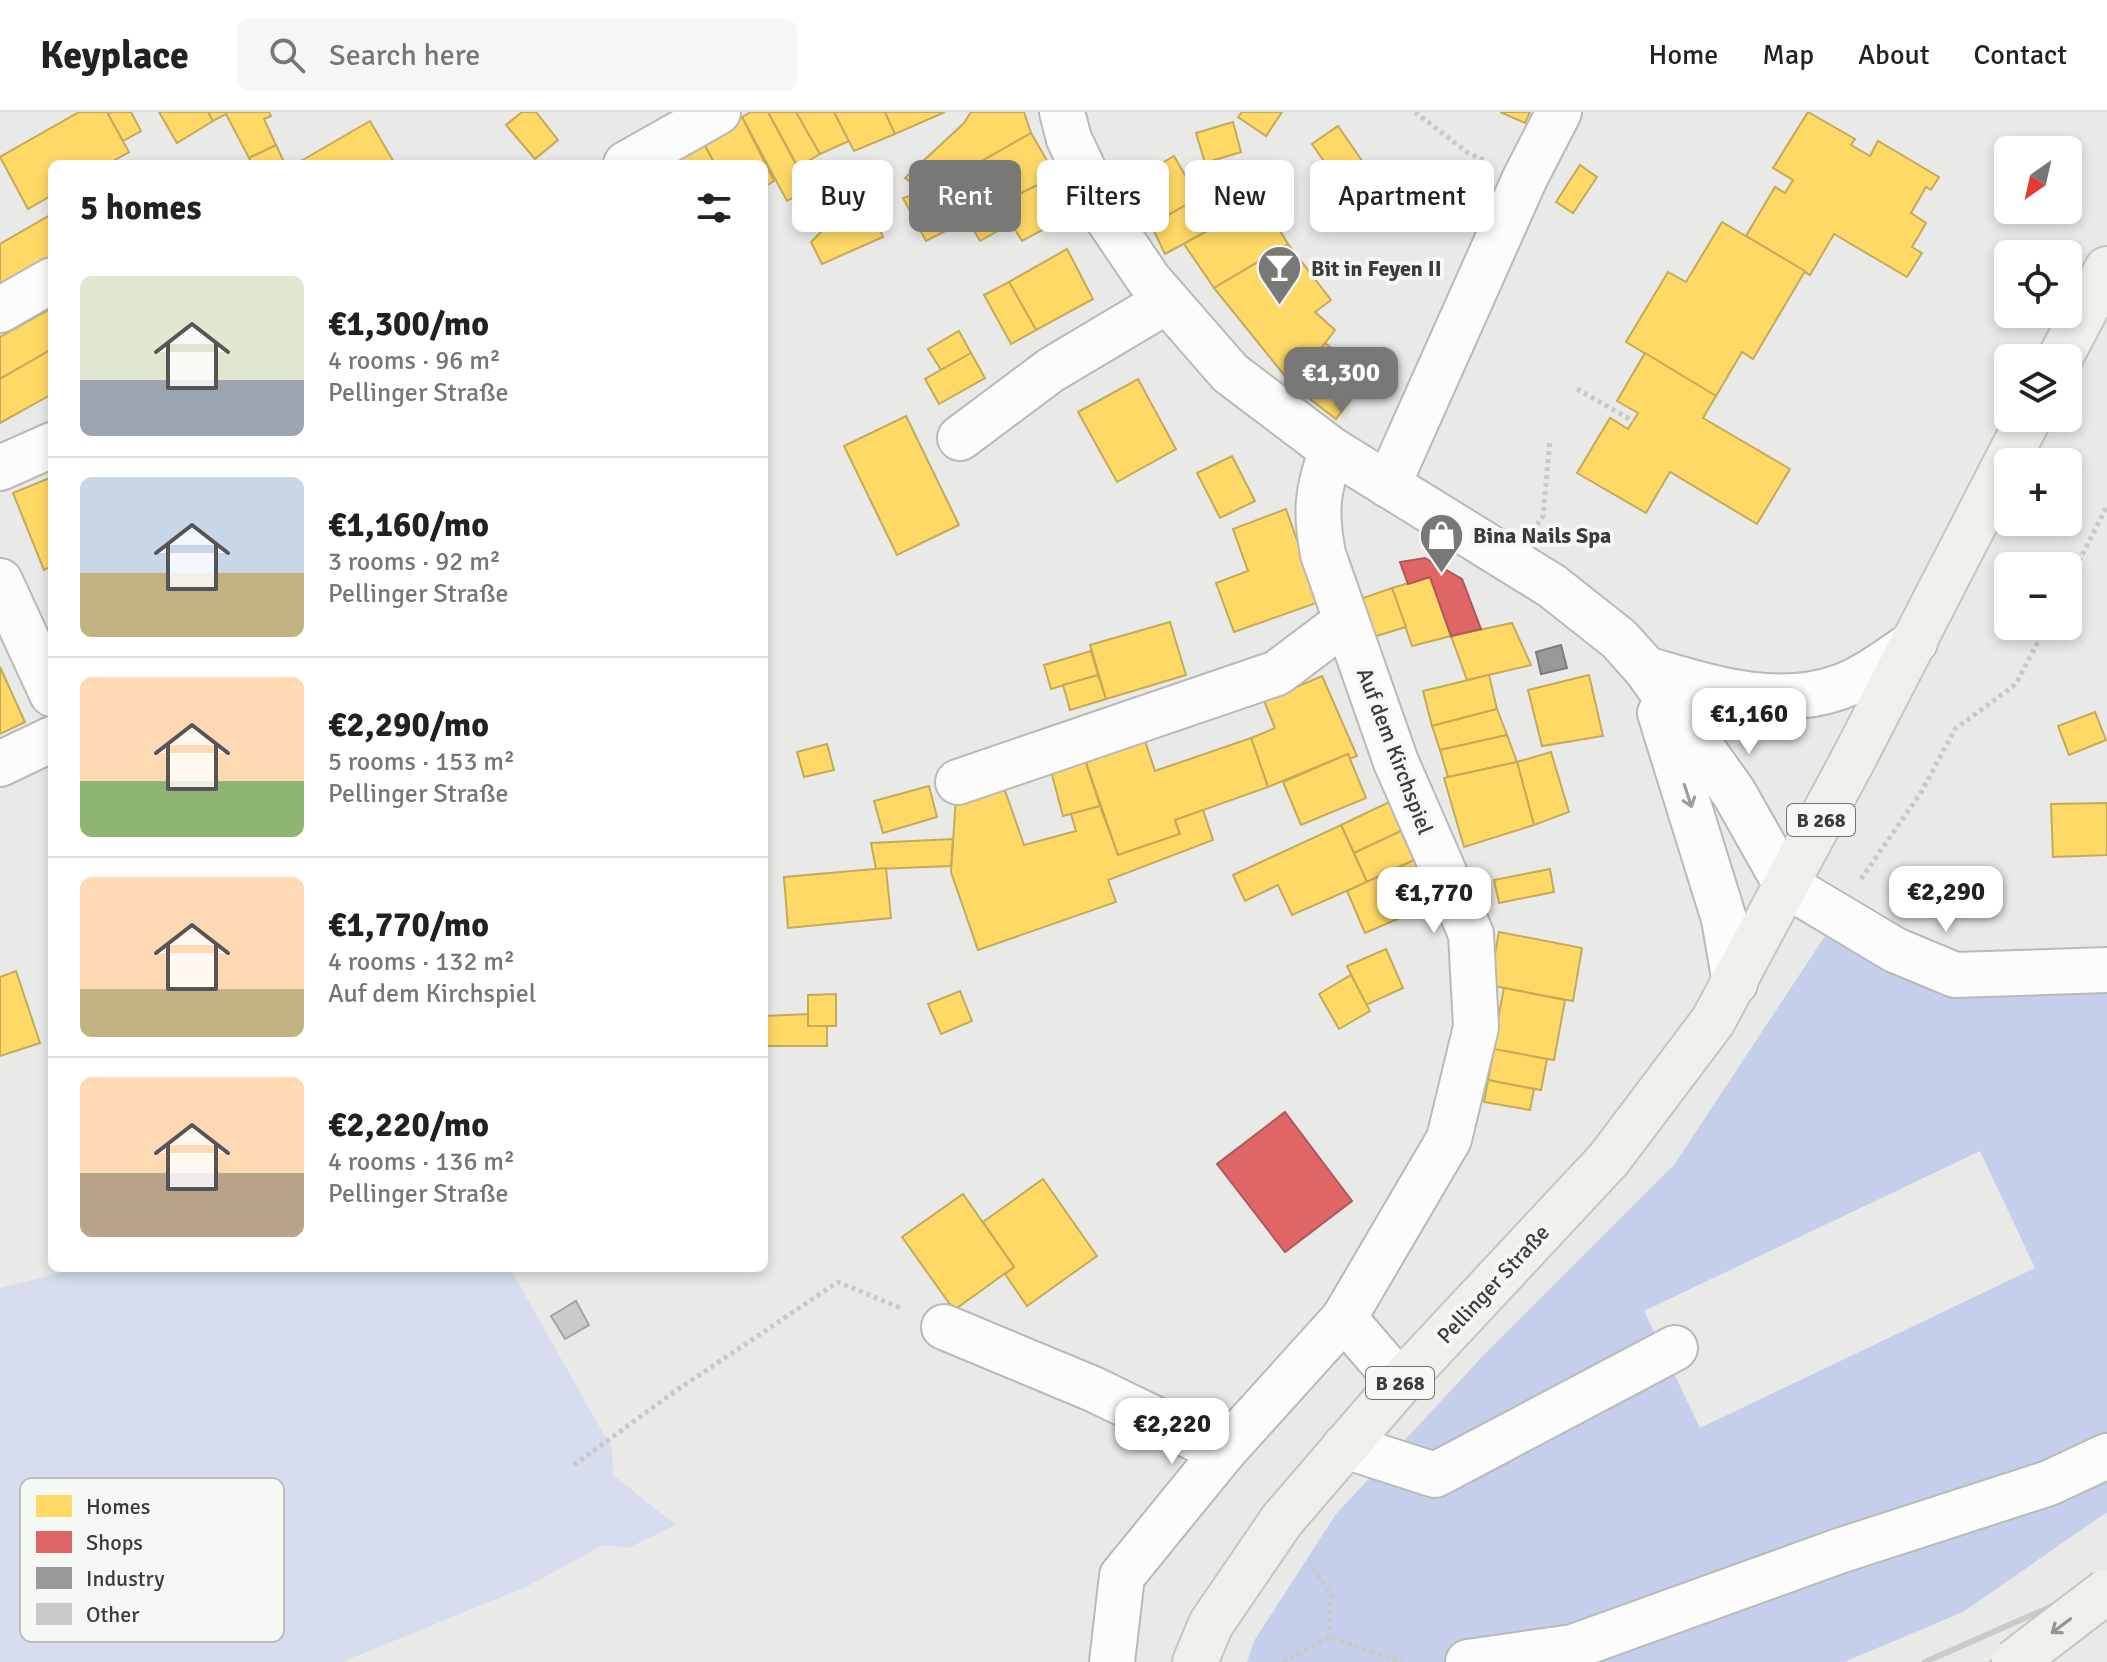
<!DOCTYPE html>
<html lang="en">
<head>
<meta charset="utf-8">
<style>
  :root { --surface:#fff; --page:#f6f6f6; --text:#222; --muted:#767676; --line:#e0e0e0; --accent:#787877 }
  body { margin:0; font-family:Signika,sans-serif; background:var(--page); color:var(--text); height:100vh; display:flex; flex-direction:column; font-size:30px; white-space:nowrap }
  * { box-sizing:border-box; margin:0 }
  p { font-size:26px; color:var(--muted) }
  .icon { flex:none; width:44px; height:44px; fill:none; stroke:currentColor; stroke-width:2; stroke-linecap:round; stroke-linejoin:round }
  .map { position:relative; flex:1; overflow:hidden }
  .side { position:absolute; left:48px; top:48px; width:720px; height:1112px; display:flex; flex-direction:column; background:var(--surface); border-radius:12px; box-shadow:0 4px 12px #0003 }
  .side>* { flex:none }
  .hud { position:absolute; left:792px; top:48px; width:760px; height:72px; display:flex; gap:16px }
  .needle { width:52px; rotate:214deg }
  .controls { position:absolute; left:1994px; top:24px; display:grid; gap:16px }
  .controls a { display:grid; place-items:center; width:88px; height:88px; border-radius:12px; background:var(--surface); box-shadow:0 4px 12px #0003; font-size:40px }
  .price { position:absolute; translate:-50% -68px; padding:0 18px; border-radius:16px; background:#fff; color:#222; font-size:26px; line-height:52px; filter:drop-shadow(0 2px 4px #0008) }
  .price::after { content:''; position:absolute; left:50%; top:48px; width:24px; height:18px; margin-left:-12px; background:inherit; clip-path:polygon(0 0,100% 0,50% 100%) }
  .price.current { background:var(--accent); color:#fff }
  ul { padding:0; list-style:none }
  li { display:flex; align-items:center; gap:24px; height:200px; padding:0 32px }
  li+li { border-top:2px solid var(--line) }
  li span { display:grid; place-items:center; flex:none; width:224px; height:160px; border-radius:12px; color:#555 }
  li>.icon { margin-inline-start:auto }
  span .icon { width:96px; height:96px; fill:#fffc; stroke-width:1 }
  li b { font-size:34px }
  h2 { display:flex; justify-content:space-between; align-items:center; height:96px; padding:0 32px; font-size:34px }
  .chip { padding:0 28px; border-radius:12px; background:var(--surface); box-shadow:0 4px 12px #0003; font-size:28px; line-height:72px }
  .chip.current { background:var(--accent); color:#fff }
  header { display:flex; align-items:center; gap:48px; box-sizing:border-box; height:112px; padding:0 40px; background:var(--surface); border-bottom:2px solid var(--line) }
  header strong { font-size:38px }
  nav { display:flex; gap:44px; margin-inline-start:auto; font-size:28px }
  .search { width:560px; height:72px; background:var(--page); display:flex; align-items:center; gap:20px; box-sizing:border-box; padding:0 28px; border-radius:12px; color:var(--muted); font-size:30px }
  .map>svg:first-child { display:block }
  .green { fill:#d7ddee }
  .forest { fill:#c5ceea; fill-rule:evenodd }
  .homes { fill:#ffd966; stroke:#c4aa59; stroke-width:2 }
  .shops { fill:#e06666; stroke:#ae5959; stroke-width:2 }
  .industry { fill:#999; stroke:#7d7d7c; stroke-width:2 }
  .building { fill:#cacac9; stroke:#a3a3a2; stroke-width:2 }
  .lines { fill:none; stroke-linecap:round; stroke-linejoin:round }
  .minor-casing { stroke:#b9b9b8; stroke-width:48 }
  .major-casing { stroke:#c5c5c4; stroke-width:48 }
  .path { stroke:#c9c9c8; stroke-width:5; stroke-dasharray:4 4; stroke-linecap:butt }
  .minor { stroke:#fcfcfc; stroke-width:44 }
  .major { stroke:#eef0eb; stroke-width:44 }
  .rail { stroke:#cacac9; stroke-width:6 }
  .major-bridge-casing { stroke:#c5c5c4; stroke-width:48; stroke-linecap:butt }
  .major-bridge { stroke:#eef0eb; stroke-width:44 }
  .oneway { stroke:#9c9c9b }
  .oneway2 { stroke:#949692 }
  .labels { text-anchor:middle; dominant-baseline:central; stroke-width:8; stroke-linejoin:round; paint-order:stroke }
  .shield { fill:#f6f8f5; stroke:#737472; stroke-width:2 }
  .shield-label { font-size:20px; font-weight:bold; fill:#3b3b3a }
  .poi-label { font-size:22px; font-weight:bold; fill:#3b3b3a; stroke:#f6f8f5; text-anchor:start }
  .street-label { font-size:22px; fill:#3b3b3a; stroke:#f6f8f5 }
  .key { fill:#f6f8f5; stroke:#bebfbd; stroke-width:2 }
  .key-label { font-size:22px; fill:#3b3b3a }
</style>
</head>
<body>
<header>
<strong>Keyplace</strong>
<div class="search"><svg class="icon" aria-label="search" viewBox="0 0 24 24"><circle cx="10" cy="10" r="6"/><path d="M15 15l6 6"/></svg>Search here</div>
<nav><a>Home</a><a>Map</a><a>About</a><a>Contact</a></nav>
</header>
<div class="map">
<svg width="2107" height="1550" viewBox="0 0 2107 1550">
  <rect width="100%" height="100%" fill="#e9e9e8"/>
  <!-- green -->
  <path class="green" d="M 80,1156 L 510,1156 L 612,1337 L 613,1363 L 676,1413 L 628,1436 L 603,1433 L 526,1475 L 342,1550 L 0,1550 L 0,1176 Z"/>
  <!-- forest -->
  <path class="forest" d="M 1829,818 L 1934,880 L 2107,877 L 2107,1400 L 1963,1500 L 1844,1550 L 1247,1550 L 1254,1529 L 1336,1402 L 1481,1246 L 1674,1053 ZM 1980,1039 L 2035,1156 L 1700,1316 L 1644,1199 Z"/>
  <!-- homes -->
  <g class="homes">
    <path d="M 79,0 L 107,0 L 129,40 L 108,52 L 52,52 L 52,83 L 28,97 L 0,45 Z"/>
    <path d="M 112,0 L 131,0 L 141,19 L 123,29 L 108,2 Z"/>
    <path d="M 159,0 L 208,0 L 213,9 L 177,31 Z"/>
    <path d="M 208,0 L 269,0 L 271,4 L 264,7 L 276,33 L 249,46 L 226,2 L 213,9 Z"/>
    <path d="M 522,0 L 536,0 L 558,28 L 535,47 L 506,13 Z"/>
    <path d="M 751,0 L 768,0 L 809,77 L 787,89 L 742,5 Z"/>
    <path d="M 768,0 L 796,0 L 820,42 L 798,55 Z"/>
    <path d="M 796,0 L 834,0 L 849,29 L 820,42 Z"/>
    <path d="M 834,0 L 885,0 L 895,22 L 854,39 Z"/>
    <path d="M 885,0 L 945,0 L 895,22 Z"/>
    <path d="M 971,0 L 1024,0 L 1031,21 L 977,52 L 934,88 L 905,66 L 964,11 Z"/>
    <path d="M 1242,0 L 1282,0 L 1266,24 L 1238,5 Z"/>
    <path d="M 1500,0 L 1530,0 L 1525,11 Z"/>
    <path d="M 1808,0 L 1855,27 L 1851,33 L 1870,44 L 1878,29 L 1939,65 L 1931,78 L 1926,75 L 1911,101 L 1926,111 L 1912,135 L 1922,141 L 1907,165 L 1834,122 L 1810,163 L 1746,124 L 1775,75 L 1785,81 L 1793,68 L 1773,56 Z"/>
    <path d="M 742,5 L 774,69 L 764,75 L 764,52 L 715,52 L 701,27 Z"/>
    <path d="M 370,9 L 395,52 L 303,52 L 301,49 Z"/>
    <path d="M 1233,10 L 1241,40 L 1205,51 L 1196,21 Z"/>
    <path d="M 1338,14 L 1376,69 L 1350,87 L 1312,32 Z"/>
    <path d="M 1031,21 L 1056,64 L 999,92 L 977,52 Z"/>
    <path d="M 701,27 L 715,52 L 658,52 Z"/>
    <path d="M 276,33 L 285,52 L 252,52 L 249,46 Z"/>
    <path d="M 1174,44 L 1198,86 L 1151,113 L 1127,72 Z"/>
    <path d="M 851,50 L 871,96 L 826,115 L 806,70 Z"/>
    <path d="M 977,52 L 999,92 L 926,129 L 903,86 L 922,80 L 934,88 Z"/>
    <path d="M 1580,53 L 1597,65 L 1573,101 L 1556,90 Z"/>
    <path d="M 1417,62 L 1450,91 L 1427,116 L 1394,87 Z"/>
    <path d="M 1056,64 L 1074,101 L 1022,129 L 999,92 Z"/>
    <path d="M 1260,86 L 1288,132 L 1214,176 L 1184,132 Z"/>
    <path d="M 1218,87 L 1229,107 L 1165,142 L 1151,113 L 1191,90 L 1195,100 Z"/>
    <path d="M 999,92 L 1010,112 L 980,129 L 969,110 Z"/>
    <path d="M 871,96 L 883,125 L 822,152 L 811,130 L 826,115 Z"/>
    <path d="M 52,102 L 52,145 L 0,176 L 0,132 Z"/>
    <path d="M 1722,110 L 1805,159 L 1753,247 L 1742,240 L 1716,284 L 1626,230 L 1668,160 L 1686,170 Z"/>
    <path d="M 1288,132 L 1331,188 L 1315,200 L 1335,218 L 1293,274 L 1214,176 Z"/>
    <path d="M 1067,137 L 1093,187 L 1036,218 L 1009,170 Z"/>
    <path d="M 1009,170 L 1036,218 L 1011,232 L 984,183 Z"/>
    <path d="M 52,196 L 52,237 L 0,267 L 0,225 Z"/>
    <path d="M 959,219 L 971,241 L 941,258 L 928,237 Z"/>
    <path d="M 1325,231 L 1368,264 L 1336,307 L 1293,274 Z"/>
    <path d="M 52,237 L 52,282 L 0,311 L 0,267 Z"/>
    <path d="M 971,241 L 985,266 L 939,292 L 925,267 Z"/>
    <path d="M 1645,241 L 1716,284 L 1703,306 L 1790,357 L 1757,412 L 1670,360 L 1646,401 L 1577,361 L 1610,306 L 1628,317 L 1638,301 L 1617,289 Z"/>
    <path d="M 1138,267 L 1176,337 L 1117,370 L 1078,300 Z"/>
    <path d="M 906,304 L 959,413 L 897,443 L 844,334 Z"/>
    <path d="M 1232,344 L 1255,389 L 1220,406 L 1197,361 Z"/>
    <path d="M 52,365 L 52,454 L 44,458 L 13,381 Z"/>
    <path d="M 1286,397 L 1319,490 L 1234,520 L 1216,471 L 1248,459 L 1233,417 Z"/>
    <path d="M 1430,465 L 1451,524 L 1412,534 L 1392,476 Z"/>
    <path d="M 1392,476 L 1406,515 L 1373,525 L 1360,487 Z"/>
    <path d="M 1170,510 L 1186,563 L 1106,587 L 1090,533 Z"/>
    <path d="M 1512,511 L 1531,553 L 1467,568 L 1451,524 Z"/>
    <path d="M 1091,539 L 1098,563 L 1051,577 L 1044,553 Z"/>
    <path d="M 0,555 L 25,610 L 0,622 Z"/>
    <path d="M 1098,563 L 1106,587 L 1070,598 L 1063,573 Z"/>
    <path d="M 1489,563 L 1497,597 L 1432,614 L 1423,579 Z"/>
    <path d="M 1589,563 L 1603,624 L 1542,634 L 1528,578 Z"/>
    <path d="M 1322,564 L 1357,644 L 1349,647 L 1348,642 L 1268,675 L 1251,626 L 1275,616 L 1264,589 Z"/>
    <path d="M 1497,597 L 1507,623 L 1440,638 L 1432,614 Z"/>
    <path d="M 2095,600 L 2106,628 L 2069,643 L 2058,614 Z"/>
    <path d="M 1139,611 L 1155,659 L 1251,626 L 1268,675 L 1175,708 L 1180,722 L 1118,743 L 1082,639 Z"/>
    <path d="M 1507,623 L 1517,650 L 1448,665 L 1440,638 Z"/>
    <path d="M 827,632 L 834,658 L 804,665 L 797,640 Z"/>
    <path d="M 1082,639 L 1100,694 L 1063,704 L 1048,648 Z"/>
    <path d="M 1551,640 L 1569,700 L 1534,713 L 1517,650 Z"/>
    <path d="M 1348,642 L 1366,686 L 1301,713 L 1283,670 Z"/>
    <path d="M 1517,650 L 1534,713 L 1464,735 L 1444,666 Z"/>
    <path d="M 1002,670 L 1024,733 L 1076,719 L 1071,702 L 1100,694 L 1118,743 L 1180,722 L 1175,708 L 1203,698 L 1213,728 L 1108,768 L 1116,790 L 978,838 L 951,760 L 956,685 Z"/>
    <path d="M 929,674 L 937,705 L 883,721 L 874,689 Z"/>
    <path d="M 1389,690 L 1401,719 L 1354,741 L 1341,713 Z"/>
    <path d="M 2107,691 L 2107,743 L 2053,745 L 2051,692 Z"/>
    <path d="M 1341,713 L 1367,770 L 1292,803 L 1278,773 L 1245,789 L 1233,763 Z"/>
    <path d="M 1401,719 L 1414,748 L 1367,770 L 1354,741 Z"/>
    <path d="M 953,727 L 951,754 L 876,757 L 871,731 Z"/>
    <path d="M 1414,748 L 1433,792 L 1365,821 L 1347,779 Z"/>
    <path d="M 886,756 L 891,806 L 788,816 L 784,765 Z"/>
    <path d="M 1550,757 L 1554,780 L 1499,791 L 1494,768 Z"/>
    <path d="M 1499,820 L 1582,836 L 1573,889 L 1489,873 Z"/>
    <path d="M 1386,837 L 1403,876 L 1366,893 L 1347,854 Z"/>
    <path d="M 16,859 L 40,931 L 0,944 L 0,865 Z"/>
    <path d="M 1351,863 L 1370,899 L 1339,917 L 1319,882 Z"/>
    <path d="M 1504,876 L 1565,888 L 1554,948 L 1492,937 Z"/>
    <path d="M 960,879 L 972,909 L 941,922 L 928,892 Z"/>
    <path d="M 836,882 L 836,914 L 808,914 L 808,883 Z"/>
    <path d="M 808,902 L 808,914 L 827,914 L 827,934 L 765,934 L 765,904 Z"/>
    <path d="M 1494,937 L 1547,947 L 1541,978 L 1488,968 Z"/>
    <path d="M 1488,968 L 1534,977 L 1530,998 L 1484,990 Z"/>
    <path d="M 1043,1067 L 1097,1144 L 1027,1194 L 1005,1162 L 1014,1155 L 983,1110 Z"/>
    <path d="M 963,1082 L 1014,1155 L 954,1198 L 902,1125 Z"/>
  </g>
  <!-- shops -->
  <g class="shops">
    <path d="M 1425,446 L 1462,467 L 1481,517 L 1451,524 L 1430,465 L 1408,472 L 1400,450 Z"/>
    <path d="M 1285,1000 L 1352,1089 L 1285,1140 L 1217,1052 Z"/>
  </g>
  <!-- industry -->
  <path class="industry" d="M 1561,533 L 1567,556 L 1541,562 L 1536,540 Z"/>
  <!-- building -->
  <path class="building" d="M 576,1189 L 589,1213 L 565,1227 L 551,1204 Z"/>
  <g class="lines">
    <defs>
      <g id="minor">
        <path d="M 1062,0 L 1069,27 L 1105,103 L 1149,168 L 1230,261 L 1332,338 L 1552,474 L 1619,527 L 1646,557 L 1734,681 L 1786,773 L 1895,838 L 1955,863 L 2107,858"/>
        <path d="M 626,52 L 718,0"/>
        <path d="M 0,198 L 52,168"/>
        <path d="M 960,326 L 1051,258 L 1167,189"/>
        <path d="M 1332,338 C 1317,378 1315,400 1323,442 L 1396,650 L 1471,822 L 1476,915 L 1449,1027 L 1344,1206 L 1400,1271"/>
        <path d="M 0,356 L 52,333"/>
        <path d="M 1388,373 L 1525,66 L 1559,0"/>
        <path d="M 0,469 L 52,582"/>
        <path d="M 1646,557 C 1709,575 1775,598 1840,575 C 1867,565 1891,546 1915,530"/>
        <path d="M 1660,601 L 1724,807 L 1735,871"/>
        <path d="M 0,652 L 52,627"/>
        <path d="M 958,670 L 1277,561 L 1346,509"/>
        <path d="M 944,1215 L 1093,1277 L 1223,1340 L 1344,1206"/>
        <path d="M 1345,1334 L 1435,1363 L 1675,1236"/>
        <path d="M 1112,1550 L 1122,1464 L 1223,1340"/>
        <path d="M 1468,1550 L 1573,1535 L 1839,1439 L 2049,1371 L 2107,1344"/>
      </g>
      <g id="major">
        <path d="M 2060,246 L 2107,157"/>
        <path d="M 1195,1550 L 1211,1512 L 1282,1408 L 1400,1271 L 1609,1047 L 1713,909 L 1855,644 L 2029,306"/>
      </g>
    </defs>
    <!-- minor casing -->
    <use href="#minor" class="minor-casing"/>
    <!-- major casing -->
    <use href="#major" class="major-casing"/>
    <!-- path -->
    <g class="path">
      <path d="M 1415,0 L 1468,41 L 1484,48"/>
      <path d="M 1577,277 L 1633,309"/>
      <path d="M 1537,413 L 1543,404 L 1550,328"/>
      <path d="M 2068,471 L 2107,394"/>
      <path d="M 1861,767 L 1922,679 L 1955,617 L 2016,572 L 2046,514"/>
      <path d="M 574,1353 L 674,1280 L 838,1170 L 903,1197"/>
      <path d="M 1309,1449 L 1331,1483 L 1329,1525"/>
      <path d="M 1283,1550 L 1329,1525 L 1402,1550"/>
    </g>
    <!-- minor -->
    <use href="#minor" class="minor"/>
    <!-- major -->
    <use href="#major" class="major"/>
    <!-- rail -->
    <g class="rail">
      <path d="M 1925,1550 L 2107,1470"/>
      <path d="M 1992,1550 L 2107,1500"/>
    </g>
    <defs>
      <path id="major-bridge" d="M 2014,1550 L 2107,1479"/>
    </defs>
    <!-- major-bridge casing -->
    <use href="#major-bridge" class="major-bridge-casing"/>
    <!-- major-bridge -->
    <use href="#major-bridge" class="major-bridge"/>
  </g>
  <!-- one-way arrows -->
  <defs><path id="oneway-shaft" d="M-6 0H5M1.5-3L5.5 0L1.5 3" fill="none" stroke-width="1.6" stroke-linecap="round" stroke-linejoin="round" transform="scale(2)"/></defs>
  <use class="oneway" href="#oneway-shaft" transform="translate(1688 684) rotate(72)"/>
  <use class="oneway2" href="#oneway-shaft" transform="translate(2061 1514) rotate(143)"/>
  <!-- icons -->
  <defs>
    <symbol id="bar-pin" viewBox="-11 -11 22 30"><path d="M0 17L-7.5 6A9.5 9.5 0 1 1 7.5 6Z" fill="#787877" stroke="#f6f8f5"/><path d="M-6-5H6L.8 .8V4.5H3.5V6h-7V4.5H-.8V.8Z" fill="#fff"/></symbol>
    <symbol id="shop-pin" viewBox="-11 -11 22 30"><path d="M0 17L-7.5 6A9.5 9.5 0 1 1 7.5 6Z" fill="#787877" stroke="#f6f8f5"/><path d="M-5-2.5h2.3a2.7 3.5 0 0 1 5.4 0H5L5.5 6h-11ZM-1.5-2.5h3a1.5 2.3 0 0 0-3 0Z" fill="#fff"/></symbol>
  </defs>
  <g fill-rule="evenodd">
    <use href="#bar-pin" x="1254" y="130" width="51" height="69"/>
    <use href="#shop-pin" x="1416" y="398" width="51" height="69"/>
  </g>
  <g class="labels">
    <!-- shield labels -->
    <g class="shield">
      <rect x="1787" y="692" width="68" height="32" rx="6"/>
      <rect x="1366" y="1255" width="68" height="32" rx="6"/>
    </g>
    <g class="shield-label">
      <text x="1821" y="708">B 268</text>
      <text x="1400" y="1271">B 268</text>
    </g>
    <!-- poi labels -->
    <g class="poi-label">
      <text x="1311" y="156">Bit in Feyen II</text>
      <text x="1473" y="423">Bina Nails Spa</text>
    </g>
    <!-- street labels -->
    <g class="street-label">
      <text transform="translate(1395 639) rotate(69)">Auf dem Kirchspiel</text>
      <text transform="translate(1493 1172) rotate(-47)">Pellinger Straße</text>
    </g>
  </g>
  <!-- legend -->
  <rect x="20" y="1366" width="264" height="164" rx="12" class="key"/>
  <rect x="36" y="1383" width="36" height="22" fill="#ffd966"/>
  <rect x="36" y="1419" width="36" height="22" fill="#e06666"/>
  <rect x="36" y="1455" width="36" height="22" fill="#999"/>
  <rect x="36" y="1491" width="36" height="22" fill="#cacac9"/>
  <g class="key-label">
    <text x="86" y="1402">Homes</text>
    <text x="86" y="1438">Shops</text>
    <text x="86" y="1474">Industry</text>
    <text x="86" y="1510">Other</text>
  </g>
</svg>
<div class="controls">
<a><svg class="needle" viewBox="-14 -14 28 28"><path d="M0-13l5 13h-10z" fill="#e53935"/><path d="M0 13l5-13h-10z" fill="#767676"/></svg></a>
<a><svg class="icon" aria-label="locate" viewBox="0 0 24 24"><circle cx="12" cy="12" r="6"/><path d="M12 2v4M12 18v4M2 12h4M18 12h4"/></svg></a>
<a><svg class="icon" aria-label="layers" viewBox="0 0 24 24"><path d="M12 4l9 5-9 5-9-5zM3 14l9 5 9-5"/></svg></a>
<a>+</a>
<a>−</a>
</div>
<b class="price current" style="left:1341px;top:303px">€1,300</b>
<b class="price" style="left:1749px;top:644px">€1,160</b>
<b class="price" style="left:1946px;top:822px">€2,290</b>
<b class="price" style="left:1434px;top:823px">€1,770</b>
<b class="price" style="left:1172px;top:1354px">€2,220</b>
<div class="hud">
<a class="chip">Buy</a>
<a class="chip current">Rent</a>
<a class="chip">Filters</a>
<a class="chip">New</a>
<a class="chip">Apartment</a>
</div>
<section class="side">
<h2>5 homes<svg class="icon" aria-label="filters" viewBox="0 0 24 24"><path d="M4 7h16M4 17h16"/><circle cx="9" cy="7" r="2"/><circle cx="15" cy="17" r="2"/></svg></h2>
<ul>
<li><span style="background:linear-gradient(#dfe7d0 65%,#9aa5b1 0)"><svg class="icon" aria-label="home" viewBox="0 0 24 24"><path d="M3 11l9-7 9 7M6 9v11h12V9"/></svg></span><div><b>€1,300/mo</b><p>4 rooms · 96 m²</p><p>Pellinger Straße</p></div></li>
<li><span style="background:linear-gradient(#c9d6e8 60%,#c2b280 0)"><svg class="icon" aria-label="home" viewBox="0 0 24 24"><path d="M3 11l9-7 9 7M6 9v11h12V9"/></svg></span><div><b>€1,160/mo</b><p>3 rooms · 92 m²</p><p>Pellinger Straße</p></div></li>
<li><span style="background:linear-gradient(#ffd9b3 65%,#8fb573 0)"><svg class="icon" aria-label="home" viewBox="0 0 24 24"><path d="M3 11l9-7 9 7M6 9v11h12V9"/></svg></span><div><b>€2,290/mo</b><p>5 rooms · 153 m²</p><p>Pellinger Straße</p></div></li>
<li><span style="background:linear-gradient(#ffd9b3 70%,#c2b280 0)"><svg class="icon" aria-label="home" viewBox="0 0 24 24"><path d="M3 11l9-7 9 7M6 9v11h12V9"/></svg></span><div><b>€1,770/mo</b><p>4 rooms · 132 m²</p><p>Auf dem Kirchspiel</p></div></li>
<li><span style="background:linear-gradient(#ffd9b3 60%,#b9a48a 0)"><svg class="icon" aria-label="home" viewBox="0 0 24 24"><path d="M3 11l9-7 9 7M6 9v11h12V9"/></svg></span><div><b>€2,220/mo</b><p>4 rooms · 136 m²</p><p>Pellinger Straße</p></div></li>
</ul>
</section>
</div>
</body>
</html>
